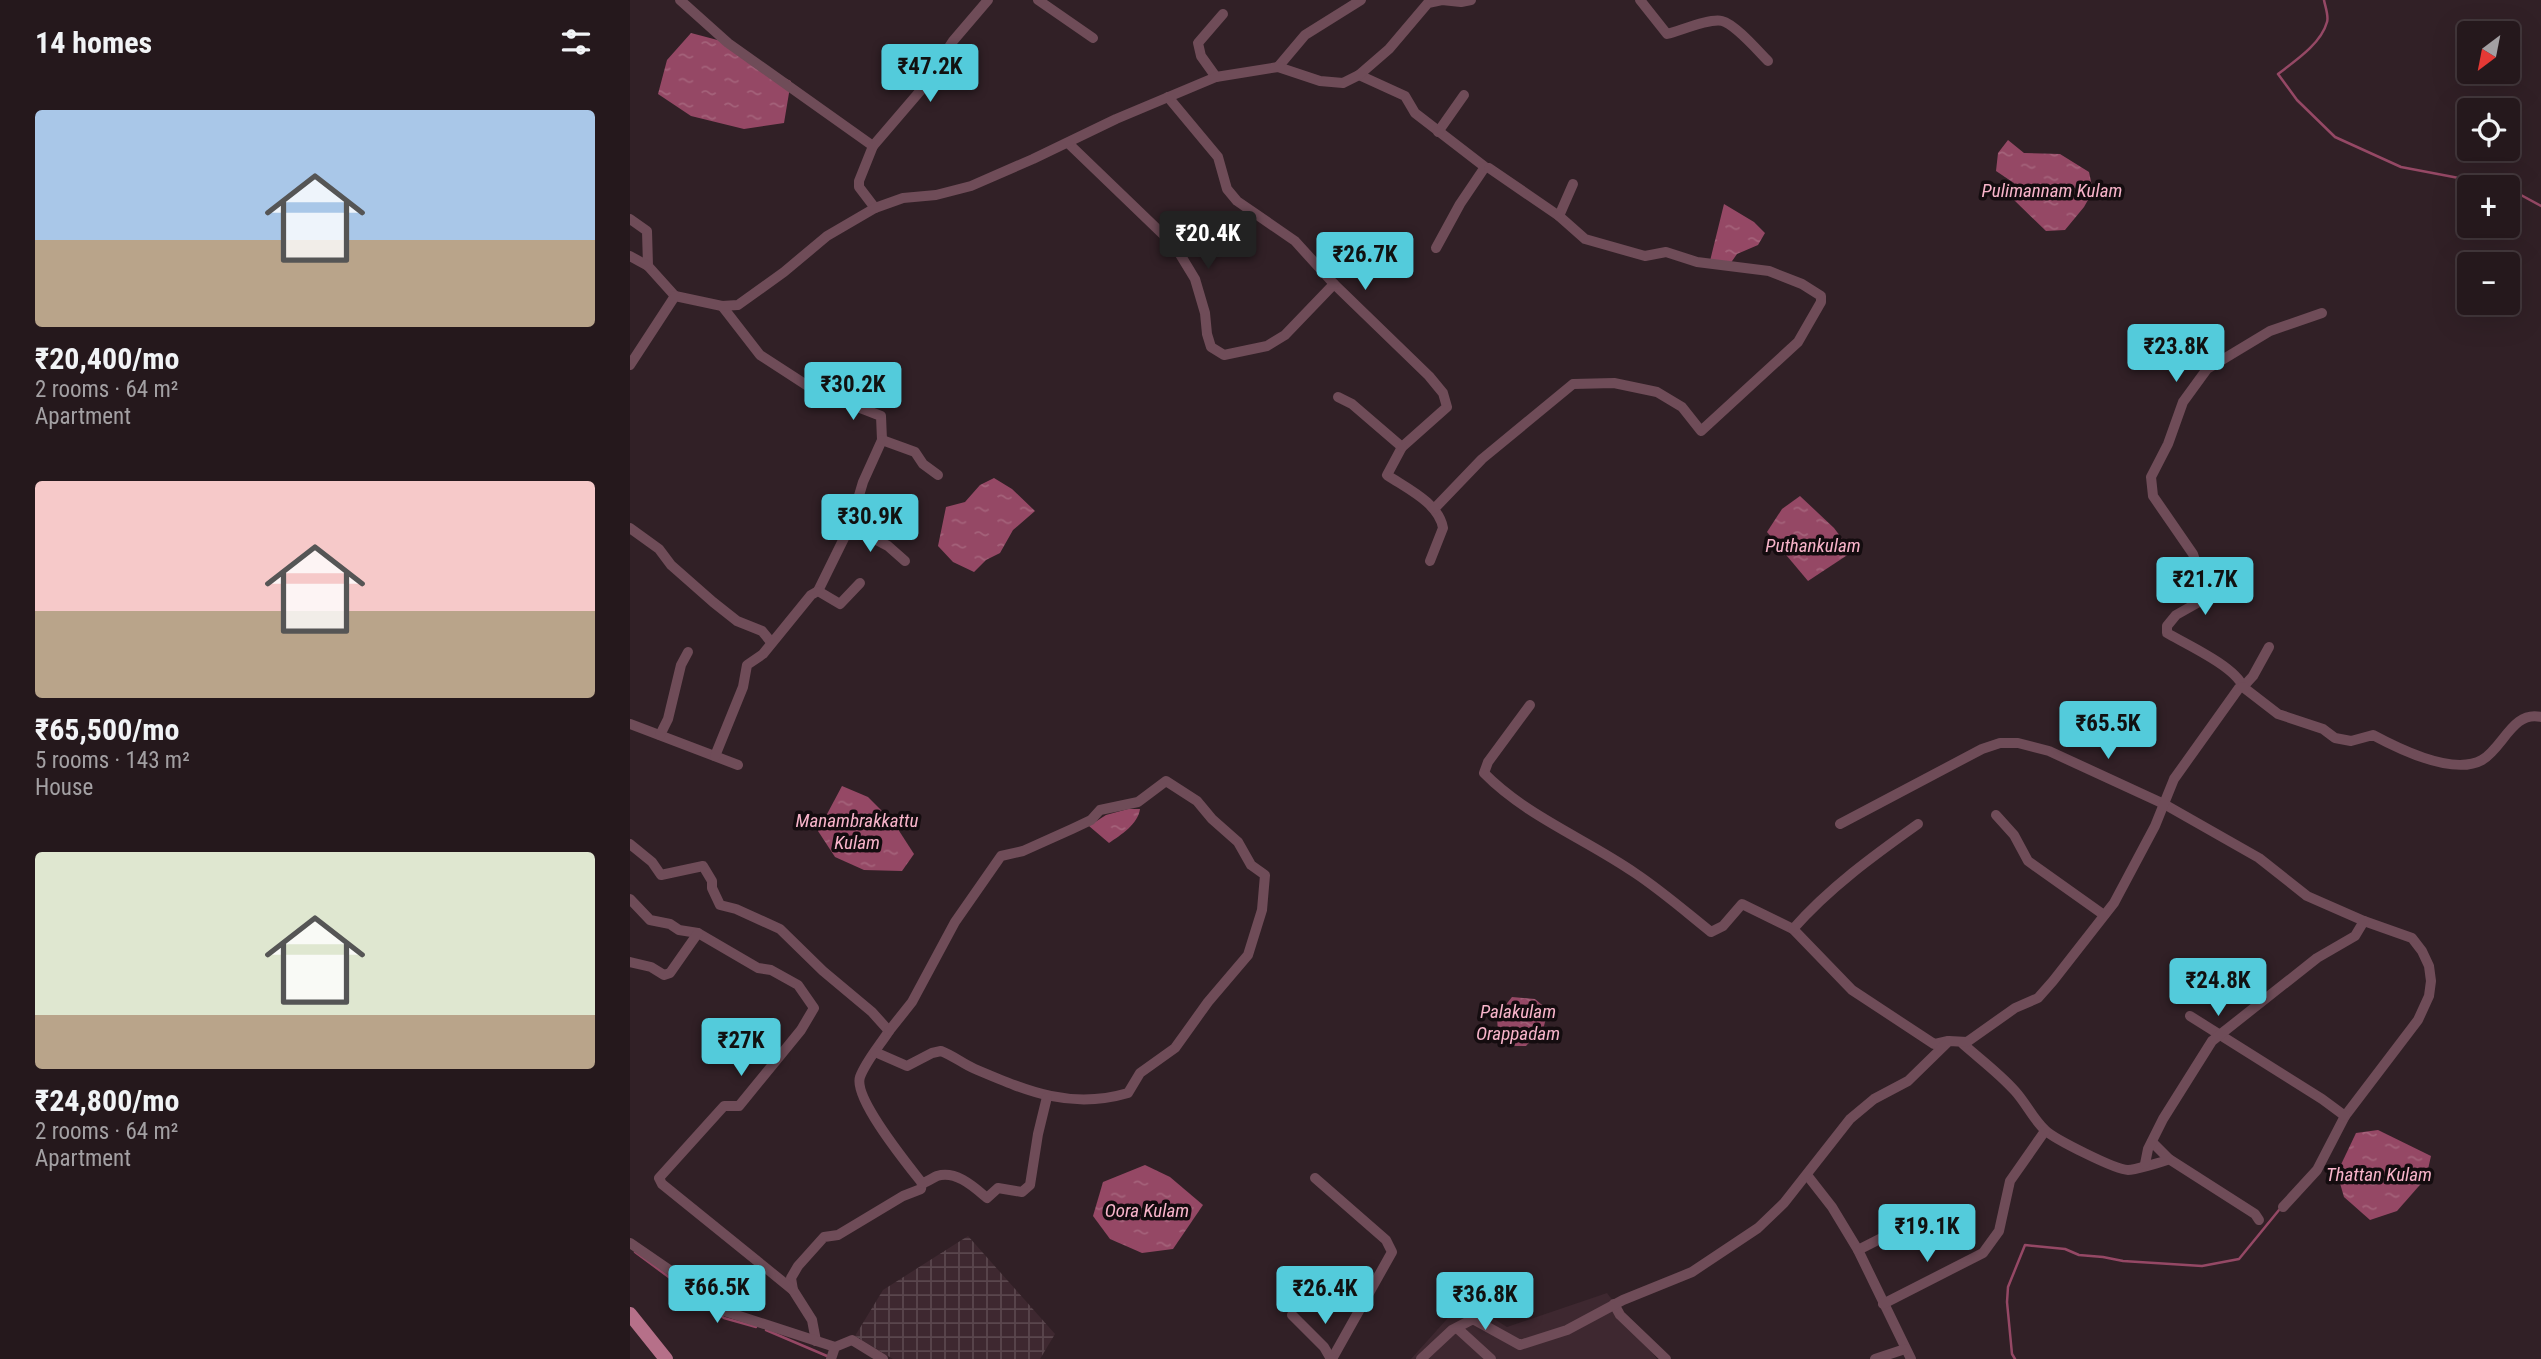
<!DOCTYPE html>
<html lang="en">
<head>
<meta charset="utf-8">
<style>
  :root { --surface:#25181c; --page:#312529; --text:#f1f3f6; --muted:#a3a0a3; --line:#42373b; --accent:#53cbdb }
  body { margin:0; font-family:"Roboto Condensed",sans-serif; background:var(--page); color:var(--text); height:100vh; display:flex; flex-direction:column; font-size:26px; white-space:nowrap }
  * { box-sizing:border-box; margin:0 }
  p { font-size:23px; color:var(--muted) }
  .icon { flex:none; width:38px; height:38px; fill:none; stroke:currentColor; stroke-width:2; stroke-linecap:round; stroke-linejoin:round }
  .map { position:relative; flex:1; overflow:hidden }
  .details { display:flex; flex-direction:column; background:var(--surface); width:630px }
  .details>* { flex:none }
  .needle { width:46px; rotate:212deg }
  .controls { position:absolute; left:1827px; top:21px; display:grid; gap:14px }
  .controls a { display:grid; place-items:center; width:63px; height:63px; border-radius:7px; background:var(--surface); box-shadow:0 7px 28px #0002,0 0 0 2px var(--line); font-size:35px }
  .price { position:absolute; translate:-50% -60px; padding:0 16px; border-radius:7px; background:var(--accent); color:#111; font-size:23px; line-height:46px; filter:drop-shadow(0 2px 4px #0008) }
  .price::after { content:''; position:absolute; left:50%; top:42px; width:21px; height:16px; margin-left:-10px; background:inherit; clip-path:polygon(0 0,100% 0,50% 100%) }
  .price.on { background:#222; color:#fff }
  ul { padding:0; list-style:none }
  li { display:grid; align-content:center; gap:14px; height:371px; padding:0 35px }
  li span { display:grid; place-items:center; height:217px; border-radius:7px; color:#555 }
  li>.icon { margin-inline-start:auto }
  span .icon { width:126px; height:126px; fill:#fffc; stroke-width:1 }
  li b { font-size:30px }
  h2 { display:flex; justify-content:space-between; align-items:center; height:84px; padding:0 35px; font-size:30px }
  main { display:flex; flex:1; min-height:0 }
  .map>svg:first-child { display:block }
  .built { fill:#3e2830 }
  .industrial { fill:url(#industrial-grid) }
  .water { fill:url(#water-ripples) }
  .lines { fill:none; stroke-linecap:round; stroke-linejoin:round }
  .stream { stroke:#954865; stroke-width:2.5 }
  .minor { stroke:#6f4c58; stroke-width:10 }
  .major { stroke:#b67089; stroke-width:14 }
  .labels { text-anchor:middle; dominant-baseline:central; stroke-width:7; stroke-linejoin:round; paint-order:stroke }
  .water-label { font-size:19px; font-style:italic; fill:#f8b4ca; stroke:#140c0f }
</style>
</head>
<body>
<main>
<section class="details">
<h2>14 homes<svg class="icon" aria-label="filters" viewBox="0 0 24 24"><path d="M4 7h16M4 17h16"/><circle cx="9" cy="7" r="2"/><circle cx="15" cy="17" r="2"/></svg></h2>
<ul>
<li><span style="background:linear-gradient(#a9c7e8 60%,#b9a48a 0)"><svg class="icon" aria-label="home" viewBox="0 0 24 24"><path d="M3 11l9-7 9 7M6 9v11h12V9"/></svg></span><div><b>₹20,400/mo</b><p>2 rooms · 64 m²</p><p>Apartment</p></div></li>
<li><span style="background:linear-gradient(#f6c9c9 60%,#b9a48a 0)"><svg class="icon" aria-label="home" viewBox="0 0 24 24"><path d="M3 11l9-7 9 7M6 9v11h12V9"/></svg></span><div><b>₹65,500/mo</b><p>5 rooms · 143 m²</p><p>House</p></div></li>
<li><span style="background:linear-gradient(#dfe7d0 75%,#b9a48a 0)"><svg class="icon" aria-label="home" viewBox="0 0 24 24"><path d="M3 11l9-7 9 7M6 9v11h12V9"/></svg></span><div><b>₹24,800/mo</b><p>2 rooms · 64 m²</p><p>Apartment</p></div></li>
</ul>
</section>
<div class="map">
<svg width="1911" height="1359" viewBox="0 0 1911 1359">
  <defs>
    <pattern id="industrial-grid" width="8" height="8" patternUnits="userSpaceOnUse" patternTransform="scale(1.75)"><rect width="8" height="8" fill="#3e2830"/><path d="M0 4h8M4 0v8" fill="none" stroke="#5a464d"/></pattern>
    <pattern id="water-ripples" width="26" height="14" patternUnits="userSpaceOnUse" patternTransform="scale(1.75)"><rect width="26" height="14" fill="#954865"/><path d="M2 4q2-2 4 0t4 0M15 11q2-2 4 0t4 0" fill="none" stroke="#a4627a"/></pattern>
  </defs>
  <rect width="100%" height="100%" fill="#312026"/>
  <!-- built -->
  <path class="built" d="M 977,1293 L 1027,1359 L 781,1359 L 834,1300 L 877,1327 Z"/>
  <!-- industrial -->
  <path class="industrial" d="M 338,1236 L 425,1334 L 410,1359 L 263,1359 L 225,1336 L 253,1290 Z"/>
  <!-- water -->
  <g class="water">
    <path d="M 61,33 L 95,42 L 129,66 L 161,81 L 154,123 L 114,129 L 61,116 L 28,94 L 37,60 Z"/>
    <path d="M 1378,140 L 1394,153 L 1430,154 L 1459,172 L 1463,191 L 1454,207 L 1435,230 L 1416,231 L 1384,200 L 1384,183 L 1366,171 L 1368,153 Z"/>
    <path d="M 1094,204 L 1124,222 L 1135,233 L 1128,245 L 1107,254 L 1100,264 L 1080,261 Z"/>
    <path d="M 364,478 L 382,489 L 405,511 L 383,530 L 370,553 L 356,560 L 344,572 L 323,562 L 308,546 L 316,507 L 335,502 L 350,485 Z"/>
    <path d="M 1170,496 L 1204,528 L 1222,552 L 1178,581 L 1137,532 L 1152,509 Z"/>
    <path d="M 212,786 L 238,797 L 264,823 L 284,854 L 272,871 L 234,870 L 205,857 L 188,831 Z"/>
    <path d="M 498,809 L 510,809 C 508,824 491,835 479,843 L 459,826 L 476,815 Z"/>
    <path d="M 882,997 L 905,999 L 918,1010 L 914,1026 L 896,1046 L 884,1046 L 868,1034 L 867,1016 Z"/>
    <path d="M 1748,1130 L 1801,1156 L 1796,1178 L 1767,1211 L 1740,1220 L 1714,1197 L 1707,1173 L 1726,1133 Z"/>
    <path d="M 515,1165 L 540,1177 L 573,1205 L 543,1249 L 512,1253 L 480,1239 L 463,1216 L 473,1182 Z"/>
  </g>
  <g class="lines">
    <!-- stream -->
    <g class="stream">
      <path d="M 1694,0 C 1695,6 1699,16 1697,22 C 1691,44 1665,61 1648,74 L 1667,100 L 1705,137 L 1771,167 L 1876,187"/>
      <path d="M 1878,188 L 1911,206"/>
      <path d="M 5,1252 L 94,1318 L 126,1327"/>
      <path d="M 136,1330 L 197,1356"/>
      <path d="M 1385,1359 L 1382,1354 L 1377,1302 L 1378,1287 L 1395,1245 L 1435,1249 L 1449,1255 L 1473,1257 L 1493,1261 L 1572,1266 L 1609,1259 L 1649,1210"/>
    </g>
    <!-- minor -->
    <g class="minor">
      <path d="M 50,0 L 98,43 L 243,146"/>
      <path d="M 408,0 L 463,38"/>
      <path d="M 1010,0 L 1037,34 C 1050,31 1079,18 1092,21 C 1105,24 1128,51 1138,61"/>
      <path d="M 648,67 L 675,35 L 731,0"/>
      <path d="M 729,75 L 775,96 L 785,113 L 855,167 L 830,204 L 806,248"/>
      <path d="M 586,77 L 571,56 L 568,43 L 593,14"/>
      <path d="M 538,97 L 588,157 L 597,189 L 607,201 L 665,241 L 704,284 L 799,376 L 813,393 L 817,407 L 772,447 L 757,475 C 776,488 809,503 813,528 L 800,561"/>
      <path d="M 808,132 L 834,95"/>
      <path d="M 438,143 L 545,246 L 565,279 L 575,313 L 577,334 L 581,347 L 594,355 L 637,346 L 655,335 L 704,284"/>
      <path d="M 245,208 L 229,187 L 229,181 L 243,146 L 291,90 L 323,41 L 358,0"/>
      <path d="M 929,216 L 943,184"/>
      <path d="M 0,219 L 17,231 L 18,266 L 45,296"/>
      <path d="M 0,256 L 18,266"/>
      <path d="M 92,306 L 130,355 L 184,390 L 251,416 L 252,440 L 233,482 L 220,526 L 188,591"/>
      <path d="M 0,365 L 45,296 L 92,306 L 108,305 L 154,272 L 197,236 L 245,208 L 273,198 L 306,195 L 341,186 L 403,159 L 486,119 L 586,77 L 648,67 L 690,81 L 713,83 L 729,75 L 759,49 L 798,3 L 812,0 L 831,2 L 841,0"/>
      <path d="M 708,397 L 722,404 L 772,447"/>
      <path d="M 252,440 L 285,452 L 293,464 L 308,475"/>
      <path d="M 804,509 L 852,459 L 943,384 L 984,383 L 1027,392 L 1052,407 L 1071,431 L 1168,342 L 1191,302 L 1191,296 L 1172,284 L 1139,271 L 1067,262 L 1036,252 L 1015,256 L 955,239 L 929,216 L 859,168"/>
      <path d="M 220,526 L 258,546 L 275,561"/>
      <path d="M 0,528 L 29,549 L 41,565 L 83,602 L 107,621 L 132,631 L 141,642"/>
      <path d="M 1639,647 L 1623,676 L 1613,687 C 1606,667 1556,644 1537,633 L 1537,626 L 1546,615 L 1569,602 L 1572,582 L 1563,554 L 1523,496 L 1521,477 L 1538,444 L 1553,402 L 1577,369 L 1640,331 L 1692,313"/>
      <path d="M 900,705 L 858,762 L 854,773 C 896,816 956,839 1005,873 C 1032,891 1056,912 1081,932 L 1093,926 L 1112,904 L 1163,929 L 1222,990 L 1304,1044 L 1317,1041"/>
      <path d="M 0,724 L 108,765"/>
      <path d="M 30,735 L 38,719 L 51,665 L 58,652"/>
      <path d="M 85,756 L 113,687 L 117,665 L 133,654 L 181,595 L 188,591 L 210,604 L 230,583"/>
      <path d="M 1366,815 L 1384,835 L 1398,861 L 1474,915"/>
      <path d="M 1210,824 L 1352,749 L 1370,743 L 1388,743 L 1419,751 L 1534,804 L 1629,858 L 1677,896 L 1734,921 L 1782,938 L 1792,951 L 1799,966 L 1801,981 L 1799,996 L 1788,1020 L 1715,1116 L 1687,1170 L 1653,1207"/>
      <path d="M 0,844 L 22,862 L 31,875 L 73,866 L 82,881 L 82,888 L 90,905 L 106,909 L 150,929 L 193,971 L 242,1012 L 259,1031 C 250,1045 236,1061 230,1077 C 223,1098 278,1165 292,1183 L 291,1189 L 273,1196 L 208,1235 L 194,1237 L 168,1266 L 161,1278 L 163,1290 L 182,1320 L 186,1341"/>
      <path d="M 0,899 L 20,920 L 40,924 L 49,930 L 68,933 L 128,968 L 141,970 L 168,985 L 184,1008 L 171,1030 L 109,1106 L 94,1106 L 29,1178 L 32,1184 L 163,1290"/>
      <path d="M 1163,929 C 1199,888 1243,856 1288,824"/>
      <path d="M 0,962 L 21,967 L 34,975 L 40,973 L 68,933"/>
      <path d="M 1560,1016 L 1692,1099 L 1715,1116"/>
      <path d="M 1337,1042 L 1333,1044 C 1350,1059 1370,1074 1385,1091 C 1396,1103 1403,1119 1415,1130 C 1424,1139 1486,1170 1498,1170 C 1503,1170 1534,1162 1539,1159"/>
      <path d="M 245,1052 L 277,1066 L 302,1053 L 311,1051 C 324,1056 333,1064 345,1069 C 397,1091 440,1110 498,1093 L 510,1073 L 545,1048 L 578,1002 L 618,955 L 632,910 L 635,875 L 621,865 L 608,842 L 582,819 L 567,801 L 536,781 L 508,802 L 470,810 L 461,820 L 442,829 L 393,851 L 371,856 L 325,922 L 282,1002 L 259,1031"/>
      <path d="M 1522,1142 L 1539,1159 L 1625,1214 L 1629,1220"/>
      <path d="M 1515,1164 L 1518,1149 L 1533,1119 L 1582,1041 L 1687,958 L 1725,936 L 1734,921"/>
      <path d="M 1177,1175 L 1202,1207 L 1228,1250 L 1281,1359"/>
      <path d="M 685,1178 L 756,1240 L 762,1252 L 702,1359"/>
      <path d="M 292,1183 C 298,1182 302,1178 307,1176 C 326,1170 344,1187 357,1198 L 368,1188 L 392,1192 L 400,1185 L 408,1134 L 417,1097"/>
      <path d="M 0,1243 L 57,1282 L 94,1311 L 205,1347"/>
      <path d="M 1228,1250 L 1309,1209"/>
      <path d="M 984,1304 L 990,1315 L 1036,1359"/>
      <path d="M 1253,1304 L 1353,1253 L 1369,1231 L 1380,1181 L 1415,1131"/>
      <path d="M 662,1315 L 694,1347 L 701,1359"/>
      <path d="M 827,1328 L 861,1359"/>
      <path d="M 201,1359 L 205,1347 L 222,1340 L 253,1359"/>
      <path d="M 791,1359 L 822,1330 L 843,1319 L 890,1345 L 937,1330 L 993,1300 L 1062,1272 L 1128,1228 L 1154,1203 L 1220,1119 L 1244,1099 L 1278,1081 L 1319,1041 L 1337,1042 L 1385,1008 L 1408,998 L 1423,981 L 1484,903 L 1525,826 L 1544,779 L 1609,688 L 1613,687 L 1648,714 L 1693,729 L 1705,738 L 1721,741 L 1743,735 C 1769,749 1823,776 1852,760 C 1873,748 1883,710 1911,717"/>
      <path d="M 1245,1359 L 1275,1349"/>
    </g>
    <!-- major -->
    <path class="major" d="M 0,1314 L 36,1359"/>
  </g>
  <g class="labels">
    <!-- water labels -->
    <g class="water-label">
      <text x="1422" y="190">Pulimannam Kulam</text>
      <text x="1183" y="545">Puthankulam</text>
      <text x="227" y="820">Manambrakkattu<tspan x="227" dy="22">Kulam</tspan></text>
      <text x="888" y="1011">Palakulam<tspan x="888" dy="22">Orappadam</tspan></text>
      <text x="1749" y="1174">Thattan Kulam</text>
      <text x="517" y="1210">Oora Kulam</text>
    </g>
  </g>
</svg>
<div class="controls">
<a><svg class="needle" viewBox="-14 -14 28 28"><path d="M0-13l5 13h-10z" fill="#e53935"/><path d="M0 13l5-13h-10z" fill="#a3a0a3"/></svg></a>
<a><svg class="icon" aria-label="locate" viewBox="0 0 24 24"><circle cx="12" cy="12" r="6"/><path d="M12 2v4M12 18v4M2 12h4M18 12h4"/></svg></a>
<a>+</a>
<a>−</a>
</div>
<b class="price" style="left:300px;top:104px">₹47.2K</b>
<b class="price on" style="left:578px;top:271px">₹20.4K</b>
<b class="price" style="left:735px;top:292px">₹26.7K</b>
<b class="price" style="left:1546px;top:384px">₹23.8K</b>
<b class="price" style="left:223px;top:422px">₹30.2K</b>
<b class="price" style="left:240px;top:554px">₹30.9K</b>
<b class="price" style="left:1575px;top:617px">₹21.7K</b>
<b class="price" style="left:1478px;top:761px">₹65.5K</b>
<b class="price" style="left:1588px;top:1018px">₹24.8K</b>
<b class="price" style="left:111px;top:1078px">₹27K</b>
<b class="price" style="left:1297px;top:1264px">₹19.1K</b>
<b class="price" style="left:87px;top:1325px">₹66.5K</b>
<b class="price" style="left:695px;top:1326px">₹26.4K</b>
<b class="price" style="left:855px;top:1332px">₹36.8K</b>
</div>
</main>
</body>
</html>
